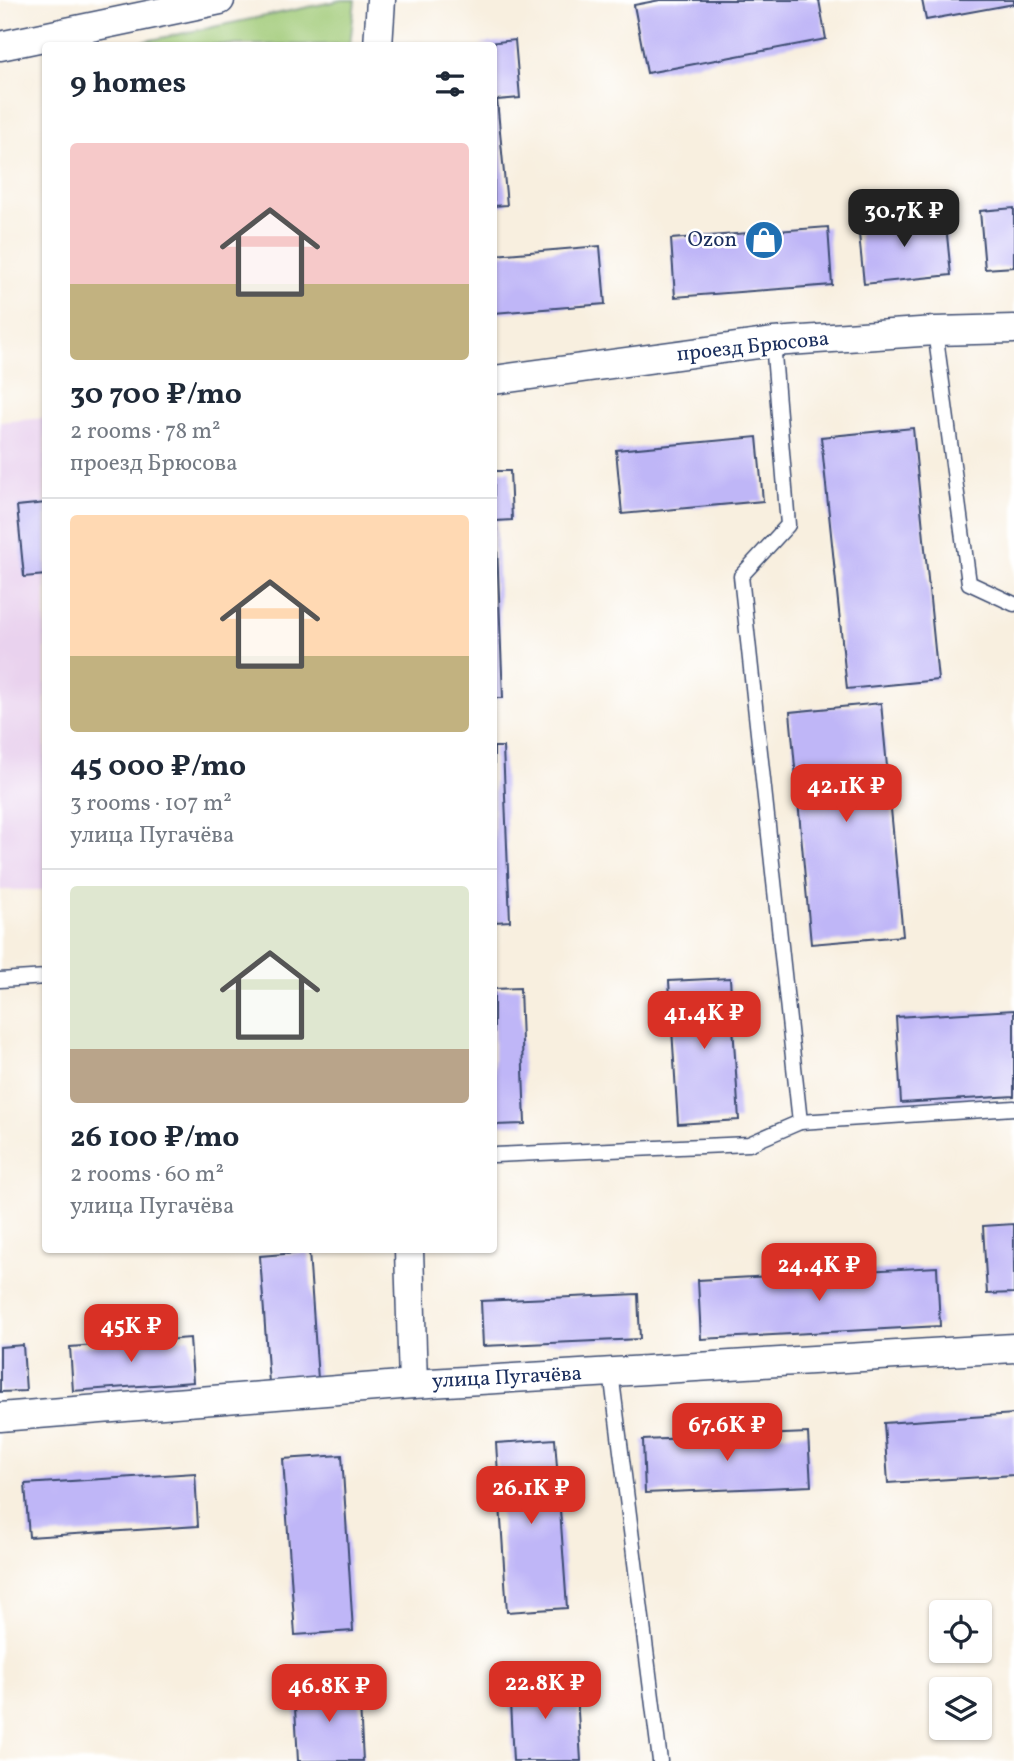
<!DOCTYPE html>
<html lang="en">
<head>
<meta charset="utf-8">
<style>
  :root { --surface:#fff; --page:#f6f6f7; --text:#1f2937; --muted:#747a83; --line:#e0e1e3; --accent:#d93025 }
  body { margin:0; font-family:Vollkorn,serif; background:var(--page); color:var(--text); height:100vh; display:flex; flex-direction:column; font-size:26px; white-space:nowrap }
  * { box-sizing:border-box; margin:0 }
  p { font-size:23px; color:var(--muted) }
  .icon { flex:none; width:38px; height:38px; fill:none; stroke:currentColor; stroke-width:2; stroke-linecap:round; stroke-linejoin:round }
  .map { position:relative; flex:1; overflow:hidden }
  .details { position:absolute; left:42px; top:42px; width:455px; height:1211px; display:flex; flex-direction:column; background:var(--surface); border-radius:7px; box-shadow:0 2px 5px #0004 }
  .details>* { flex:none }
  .buttons { position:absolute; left:929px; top:1600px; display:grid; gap:14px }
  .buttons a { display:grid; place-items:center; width:63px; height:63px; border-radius:7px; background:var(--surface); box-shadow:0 2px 5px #0004; font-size:35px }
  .price { position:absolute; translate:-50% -60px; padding:0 16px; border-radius:14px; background:var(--accent); color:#fff; font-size:23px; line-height:46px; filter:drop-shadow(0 2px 4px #0008) }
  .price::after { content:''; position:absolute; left:50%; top:42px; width:21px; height:16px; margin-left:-10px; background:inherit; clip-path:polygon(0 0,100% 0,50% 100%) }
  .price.selected { background:#222; color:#fff }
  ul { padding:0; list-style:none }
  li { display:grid; align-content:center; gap:14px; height:371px; padding:0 28px }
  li+li { border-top:2px solid var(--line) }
  li span { display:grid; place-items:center; height:217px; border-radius:7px; color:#555 }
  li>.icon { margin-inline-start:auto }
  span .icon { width:126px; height:126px; fill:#fffc; stroke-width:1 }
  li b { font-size:30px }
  h2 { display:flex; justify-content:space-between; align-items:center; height:84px; padding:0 28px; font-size:30px }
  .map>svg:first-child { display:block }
  .built { fill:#e9d2ee }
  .green { fill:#9fc975; stroke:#5d7c6a; stroke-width:2 }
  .building { fill:#bfb6f7 }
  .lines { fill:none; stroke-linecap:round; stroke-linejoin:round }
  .lane-casing { stroke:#3c4c71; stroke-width:17 }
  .street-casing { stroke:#3c4c71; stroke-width:31 }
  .lane { stroke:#fff; stroke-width:14 }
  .street { stroke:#fff; stroke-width:28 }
  .labels { text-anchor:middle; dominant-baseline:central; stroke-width:5; stroke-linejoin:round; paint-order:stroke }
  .poi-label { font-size:21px; fill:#1b2f5e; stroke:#fff; text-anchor:end }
  .street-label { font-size:21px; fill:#1b2f5e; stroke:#fff }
</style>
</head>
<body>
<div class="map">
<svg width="1014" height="1761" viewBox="0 0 1014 1761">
  <rect width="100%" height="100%" fill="#fff"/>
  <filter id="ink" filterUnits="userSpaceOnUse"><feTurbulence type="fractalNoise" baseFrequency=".0143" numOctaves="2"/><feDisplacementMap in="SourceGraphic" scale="14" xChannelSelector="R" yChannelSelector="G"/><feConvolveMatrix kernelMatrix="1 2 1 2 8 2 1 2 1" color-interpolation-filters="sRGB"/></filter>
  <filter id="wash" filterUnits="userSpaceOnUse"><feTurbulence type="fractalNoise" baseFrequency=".00686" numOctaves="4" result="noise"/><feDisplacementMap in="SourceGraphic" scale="28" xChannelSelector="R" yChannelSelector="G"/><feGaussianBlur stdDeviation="1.57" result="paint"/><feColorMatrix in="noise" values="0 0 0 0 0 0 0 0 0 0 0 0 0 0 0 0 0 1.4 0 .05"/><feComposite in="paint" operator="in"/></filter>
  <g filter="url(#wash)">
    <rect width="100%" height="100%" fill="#f8efdf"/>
    <!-- built -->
    <path class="built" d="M 45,418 L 45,890 L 0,890 L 0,422 Z"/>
    <!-- green -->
    <path class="green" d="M 342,0 L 355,0 L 350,45 L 127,45 Z"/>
    <g id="blocks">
      <!-- building -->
      <g class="building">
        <path d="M 660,0 L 819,0 L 826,39 L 647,73 L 634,5 Z"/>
        <path d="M 922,0 L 1014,0 L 1014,4 L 926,20 Z"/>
        <path d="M 515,40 L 520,98 L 497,100 L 507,205 L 494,206 L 494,46 L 479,44 Z"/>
        <path d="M 1014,208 L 1014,267 L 985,269 L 980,211 Z"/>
        <path d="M 945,215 L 951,275 L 864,284 L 858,224 Z"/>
        <path d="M 828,227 L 832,285 L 675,297 L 671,239 Z"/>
        <path d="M 600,246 L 605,304 L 494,313 L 494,255 Z"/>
        <path d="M 913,428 L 938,680 L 847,689 L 821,437 Z"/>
        <path d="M 757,437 L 763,501 L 622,514 L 616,450 Z"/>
        <path d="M 494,471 L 510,471 L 512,520 L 496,521 L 503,698 L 494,698 Z"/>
        <path d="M 46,503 L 46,575 L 24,577 L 17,506 Z"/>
        <path d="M 881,703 L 903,936 L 811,944 L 790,712 Z"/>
        <path d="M 494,747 L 503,747 L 510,921 L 494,922 Z"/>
        <path d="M 730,978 L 739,1120 L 678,1124 L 669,981 Z"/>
        <path d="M 520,988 L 525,1124 L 494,1125 L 494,989 Z"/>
        <path d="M 1014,1010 L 1014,1096 L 901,1103 L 896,1017 Z"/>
        <path d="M 1014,1224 L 1014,1293 L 987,1294 L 983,1226 Z"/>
        <path d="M 309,1252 L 318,1379 L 269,1383 L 260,1256 Z"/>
        <path d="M 937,1267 L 940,1326 L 701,1339 L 698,1280 Z"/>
        <path d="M 638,1294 L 640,1339 L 483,1346 L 481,1301 Z"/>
        <path d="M 190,1338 L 193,1382 L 73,1391 L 70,1347 Z"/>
        <path d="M 23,1345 L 26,1391 L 0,1392 L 0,1347 Z"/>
        <path d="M 1014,1414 L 1014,1475 L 888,1483 L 884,1423 Z"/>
        <path d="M 808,1433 L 811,1486 L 645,1493 L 643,1440 Z"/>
        <path d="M 555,1439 L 567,1608 L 507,1612 L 496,1443 Z"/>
        <path d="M 342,1455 L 353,1631 L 295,1635 L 283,1459 Z"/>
        <path d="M 195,1473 L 198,1526 L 29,1537 L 25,1484 Z"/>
        <path d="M 576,1679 L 581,1761 L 513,1761 L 509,1683 Z"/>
        <path d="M 359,1686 L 363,1761 L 298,1761 L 294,1690 Z"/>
      </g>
    </g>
  </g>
  <g filter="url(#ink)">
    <use href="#blocks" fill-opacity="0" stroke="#3c4c71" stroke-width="2"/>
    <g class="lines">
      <defs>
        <g id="lane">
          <path d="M 935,331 L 969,583 L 1014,604"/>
          <path d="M 0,980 L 46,977"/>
          <path d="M 800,1122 L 1014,1108"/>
          <path d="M 494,1155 L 749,1144 L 800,1122 L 741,576 L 788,525 L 773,342"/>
          <path d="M 611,1372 L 660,1761"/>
        </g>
        <g id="street">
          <path d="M 0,46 L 220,0"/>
          <path d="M 378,46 L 381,0"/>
          <path d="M 494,380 L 773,342 L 935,331 L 1014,329"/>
          <path d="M 409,1250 L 413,1384"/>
          <path d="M 0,1417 L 413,1384 L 1014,1348"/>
        </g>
      </defs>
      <!-- lane casing -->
      <use href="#lane" class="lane-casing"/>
      <!-- street casing -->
      <use href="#street" class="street-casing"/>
      <!-- lane -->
      <use href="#lane" class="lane"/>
      <!-- street -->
      <use href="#street" class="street"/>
    </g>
  </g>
  <!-- icons -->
  <defs>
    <symbol id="shop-disc" viewBox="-11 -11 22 22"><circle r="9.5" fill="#1f6fb2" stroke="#fff"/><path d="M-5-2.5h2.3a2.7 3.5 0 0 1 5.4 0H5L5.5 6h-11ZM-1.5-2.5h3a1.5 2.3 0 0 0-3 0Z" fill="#fff"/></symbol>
  </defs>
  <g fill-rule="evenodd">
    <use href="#shop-disc" x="742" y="218" width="44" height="44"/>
  </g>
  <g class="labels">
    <!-- poi labels -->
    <g class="poi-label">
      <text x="737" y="240">Ozon</text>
    </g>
    <!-- street labels -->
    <g class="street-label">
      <text transform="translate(753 347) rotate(-6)">проезд Брюсова</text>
      <text transform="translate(507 1378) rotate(-3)">улица Пугачёва</text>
    </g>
  </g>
</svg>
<div class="buttons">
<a><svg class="icon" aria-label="locate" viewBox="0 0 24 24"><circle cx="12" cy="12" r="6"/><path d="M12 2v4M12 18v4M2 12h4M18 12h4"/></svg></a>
<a><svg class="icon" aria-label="layers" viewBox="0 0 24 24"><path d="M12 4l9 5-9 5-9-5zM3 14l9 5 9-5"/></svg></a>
</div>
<b class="price selected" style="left:904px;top:249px">30.7K ₽</b>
<b class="price" style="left:846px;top:824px">42.1K ₽</b>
<b class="price" style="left:704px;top:1051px">41.4K ₽</b>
<b class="price" style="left:819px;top:1303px">24.4K ₽</b>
<b class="price" style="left:131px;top:1364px">45K ₽</b>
<b class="price" style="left:727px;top:1463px">67.6K ₽</b>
<b class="price" style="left:531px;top:1526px">26.1K ₽</b>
<b class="price" style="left:545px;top:1721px">22.8K ₽</b>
<b class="price" style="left:329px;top:1724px">46.8K ₽</b>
<section class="details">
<h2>9 homes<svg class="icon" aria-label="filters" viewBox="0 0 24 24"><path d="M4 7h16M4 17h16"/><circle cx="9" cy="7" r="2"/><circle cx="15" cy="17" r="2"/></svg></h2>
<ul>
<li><span style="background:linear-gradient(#f6c9c9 65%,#c2b280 0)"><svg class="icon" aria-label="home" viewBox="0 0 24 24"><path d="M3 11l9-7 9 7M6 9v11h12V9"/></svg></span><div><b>30 700 ₽/mo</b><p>2 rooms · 78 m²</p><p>проезд Брюсова</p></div></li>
<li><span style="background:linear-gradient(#ffd9b3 65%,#c2b280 0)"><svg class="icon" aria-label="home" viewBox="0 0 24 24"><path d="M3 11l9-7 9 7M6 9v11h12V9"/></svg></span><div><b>45 000 ₽/mo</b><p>3 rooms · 107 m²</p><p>улица Пугачёва</p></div></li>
<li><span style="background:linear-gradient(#dfe7d0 75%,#b9a48a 0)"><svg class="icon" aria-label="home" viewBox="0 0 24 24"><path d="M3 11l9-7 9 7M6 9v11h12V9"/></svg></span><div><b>26 100 ₽/mo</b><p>2 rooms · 60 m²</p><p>улица Пугачёва</p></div></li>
</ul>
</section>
</div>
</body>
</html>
